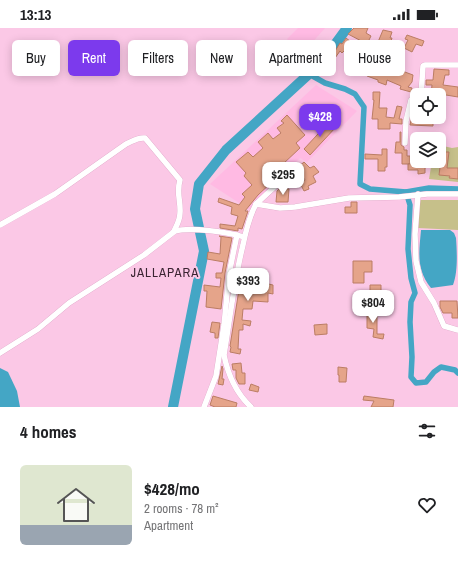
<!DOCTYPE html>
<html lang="en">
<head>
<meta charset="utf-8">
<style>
  :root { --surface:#fff; --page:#f6f6f6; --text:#202124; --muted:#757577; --accent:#7c3aed }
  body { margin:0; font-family:"Archivo Narrow",sans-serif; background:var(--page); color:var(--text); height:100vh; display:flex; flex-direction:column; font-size:15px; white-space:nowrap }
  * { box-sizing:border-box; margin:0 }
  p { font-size:13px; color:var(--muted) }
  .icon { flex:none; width:22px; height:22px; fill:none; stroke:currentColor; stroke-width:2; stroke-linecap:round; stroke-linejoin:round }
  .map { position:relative; height:379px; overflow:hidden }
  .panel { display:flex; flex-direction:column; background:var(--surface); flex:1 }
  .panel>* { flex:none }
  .hud { position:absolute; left:12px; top:12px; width:434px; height:36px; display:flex; gap:8px }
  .controls { position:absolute; left:410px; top:60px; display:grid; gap:8px }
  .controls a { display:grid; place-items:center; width:36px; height:36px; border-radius:6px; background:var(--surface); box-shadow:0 2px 10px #0003; font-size:20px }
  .price { position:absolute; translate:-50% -34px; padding:0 9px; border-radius:8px; background:#fff; color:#222; font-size:13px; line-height:26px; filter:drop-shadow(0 1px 2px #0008) }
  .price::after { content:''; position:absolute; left:50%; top:24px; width:12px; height:9px; margin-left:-6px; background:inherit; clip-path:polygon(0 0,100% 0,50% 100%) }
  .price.active { background:var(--accent); color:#fff }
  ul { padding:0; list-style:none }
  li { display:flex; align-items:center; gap:12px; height:100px; padding:0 20px }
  li span { display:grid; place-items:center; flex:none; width:112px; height:80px; border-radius:6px; color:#555 }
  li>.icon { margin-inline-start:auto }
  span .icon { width:48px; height:48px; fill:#fffc; stroke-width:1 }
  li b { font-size:17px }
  h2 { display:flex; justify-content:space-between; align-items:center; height:48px; padding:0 20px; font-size:17px }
  .tag { padding:0 14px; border-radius:6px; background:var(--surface); box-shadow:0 2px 10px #0003; font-size:14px; line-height:36px }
  .tag.active { background:var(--accent); color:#fff }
  .status { display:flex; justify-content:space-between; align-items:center; height:28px; padding:0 20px; background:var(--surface); direction:ltr }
  .status svg { height:11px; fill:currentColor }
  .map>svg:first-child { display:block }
  .built { fill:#ffbae3 }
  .green { fill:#c6c08a }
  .water { fill:#44a6c5 }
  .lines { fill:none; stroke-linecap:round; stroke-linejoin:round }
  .canal { stroke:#44a6c5; stroke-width:5.5 }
  .river { stroke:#44a6c5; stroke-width:10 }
  .building { fill:#e5a48a; stroke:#bb7d64 }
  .street-casing { stroke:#da9dc1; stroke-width:6 }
  .street { stroke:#fff; stroke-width:5.5 }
  .labels { text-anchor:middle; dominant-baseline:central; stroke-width:4; stroke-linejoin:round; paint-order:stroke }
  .neighbourhood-label { font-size:13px; letter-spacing:1px; fill:#3b2432; stroke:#fbc8e6 }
</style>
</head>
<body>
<div class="status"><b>13:13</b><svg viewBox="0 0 49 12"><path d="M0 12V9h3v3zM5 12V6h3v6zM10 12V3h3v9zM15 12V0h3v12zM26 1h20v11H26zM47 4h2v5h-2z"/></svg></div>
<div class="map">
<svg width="458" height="379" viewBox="0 0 458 379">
  <rect width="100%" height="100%" fill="#fbc8e6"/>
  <!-- built -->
  <g class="built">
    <path d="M 298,0 L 325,0 L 302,26 L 287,11 Z"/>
    <path d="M 316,57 L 357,83 L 307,134 L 300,130 L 250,182 L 210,156 Z"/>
  </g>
  <!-- green -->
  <g class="green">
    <path d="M 439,117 L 452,120 L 458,119 L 458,154 L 429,151 L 432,133 L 439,133 Z"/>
    <path d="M 420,172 L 458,172 L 458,202 L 418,200 Z"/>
  </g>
  <!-- water -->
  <g class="water">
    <path d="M 421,202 L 450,202 L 454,205 L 456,210 C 457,224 458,244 453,257 L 431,260 C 416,241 419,225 421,202 Z"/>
    <path d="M 0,340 L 8,344 L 17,363 L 20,379 L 0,379 Z"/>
  </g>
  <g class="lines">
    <!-- canal -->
    <g class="canal">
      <path d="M 309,46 L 325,55 L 345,61 L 355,66 L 364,79 L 360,156 L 370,161 L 406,164 L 410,177 L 408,221 L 411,250 L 415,265 L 411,274 L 410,294 L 412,329 L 411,349 L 416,355 L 426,354 L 434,344 L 441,339 L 455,342 L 458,345"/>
      <path d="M 406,164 L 429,160 L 458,161"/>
    </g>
    <!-- river -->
    <path class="river" d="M 173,379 L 204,223 L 195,181 L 199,156 L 226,122 L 322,34 L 347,0"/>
  </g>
  <!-- building -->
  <g class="building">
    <path d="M 354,0 L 368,0 L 366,5 L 371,8 L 367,16 L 348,6 Z"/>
    <path d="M 383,2 L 392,4 L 390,10 L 392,10 L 389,19 L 378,14 Z"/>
    <path d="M 407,7 L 424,13 L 422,18 L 416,16 L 412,24 L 404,20 L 408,12 L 405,11 Z"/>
    <path d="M 346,10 L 369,28 L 359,41 L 347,34 L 356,23 L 348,19 L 342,25 L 340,23 L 335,30 L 332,28 L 340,15 L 342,16 Z"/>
    <path d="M 374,35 L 387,47 L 388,43 L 392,45 L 394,40 L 413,47 L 412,54 L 408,59 L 412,60 L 411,64 L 400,61 L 401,58 L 387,52 L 386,57 L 378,54 L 378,52 L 367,48 L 369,40 Z"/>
    <path d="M 434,41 L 449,42 L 449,47 L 445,47 L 443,57 L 458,59 L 458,69 L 440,66 L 431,67 L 432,57 L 426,57 L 426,52 L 433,52 Z"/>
    <path d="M 373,64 L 380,64 L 379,80 L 387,80 L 386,89 L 394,90 L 397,78 L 402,79 L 399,91 L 402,91 L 402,96 L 390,95 L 390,101 L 378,101 L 378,91 L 372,91 L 374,72 L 373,72 Z"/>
    <path d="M 413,83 L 417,84 L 416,93 L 433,93 L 433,98 L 410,97 Z"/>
    <path d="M 287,87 L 305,107 L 296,115 L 300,120 L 283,136 L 287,140 L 258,167 L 245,183 L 248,183 L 242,201 L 238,200 L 238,203 L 220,200 L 220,196 L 235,198 L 238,188 L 231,186 L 232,179 L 218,174 L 219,170 L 239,177 L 245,169 L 242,166 L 252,157 L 244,148 L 246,145 L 236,134 L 248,124 L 253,129 L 263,120 L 258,114 L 268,105 L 273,111 L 281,105 L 277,100 L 284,95 L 281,93 Z"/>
    <path d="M 330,93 L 336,99 L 310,127 L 304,121 Z"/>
    <path d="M 400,104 L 401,104 L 401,117 L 404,119 L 404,122 L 407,122 L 407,128 L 410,128 L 410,136 L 402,136 L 402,125 L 395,125 L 396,114 L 400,114 Z"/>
    <path d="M 382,121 L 387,121 L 387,139 L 385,139 L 385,143 L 378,143 L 378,131 L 365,131 L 365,126 L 382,127 Z"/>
    <path d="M 442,124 L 449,124 L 447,140 L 458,140 L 458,151 L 449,150 L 450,148 L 439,147 Z"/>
    <path d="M 304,134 L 310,140 L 314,138 L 319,144 L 313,148 L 316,154 L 308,158 L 309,161 L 304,163 L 300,155 L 305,152 L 297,140 Z"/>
    <path d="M 427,135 L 427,139 L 425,140 L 425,145 L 418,146 L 418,142 L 408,142 L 408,136 Z"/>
    <path d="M 279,161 L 289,161 L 288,174 L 276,174 L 277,163 Z"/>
    <path d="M 351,174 L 357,174 L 357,185 L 345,185 L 345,179 L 351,179 Z"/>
    <path d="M 219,208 L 232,210 L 225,245 L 221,281 L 206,279 L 207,263 L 204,263 L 204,257 L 220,259 L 221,250 L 216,250 L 216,245 L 222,245 L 224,234 L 207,231 L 208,224 L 220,226 L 221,209 Z"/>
    <path d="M 353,233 L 372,233 L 372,244 L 364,244 L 364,255 L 353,255 Z"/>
    <path d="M 242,243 L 265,246 L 264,255 L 273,257 L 273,266 L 268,265 L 268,274 L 253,273 L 252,281 L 243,281 L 242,292 L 251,293 L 250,298 L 243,296 L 243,302 L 239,302 L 238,321 L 241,321 L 240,326 L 230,324 L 231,319 L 230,318 Z"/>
    <path d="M 370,257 L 381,257 L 381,264 L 375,264 L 374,275 L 361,274 L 362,267 L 370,268 Z"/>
    <path d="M 440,273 L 457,273 L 458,290 L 452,290 L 452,285 L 443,285 L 440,279 Z"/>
    <path d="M 367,283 L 377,284 L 377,306 L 384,306 L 383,311 L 373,309 L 374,301 L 367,300 Z"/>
    <path d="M 212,294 L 220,295 L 218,310 L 215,310 L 215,305 L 210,304 Z"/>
    <path d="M 327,296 L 327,306 L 315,307 L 314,297 Z"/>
    <path d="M 241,335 L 242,345 L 245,345 L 245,356 L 239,356 L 236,350 L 236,342 L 233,342 L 232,336 Z"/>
    <path d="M 222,338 L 223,341 L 222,351 L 224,351 L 223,357 L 218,356 Z"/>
    <path d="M 338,339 L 347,340 L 346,354 L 339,354 L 339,347 L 338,347 Z"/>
    <path d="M 251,356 L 259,359 L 258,364 L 249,362 Z"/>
    <path d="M 213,368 L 237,375 L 236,379 L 215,379 L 210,377 Z"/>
    <path d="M 364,368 L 394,372 L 393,379 L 371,379 L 374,373 L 363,372 Z"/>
  </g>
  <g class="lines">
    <defs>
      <g id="street">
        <path d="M 421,67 L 423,38 L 425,37 L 458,37"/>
        <path d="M 405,115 L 406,93 L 411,72 L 417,73"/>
        <path d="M 418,166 L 415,206 L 416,233 L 421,254 L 434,275 L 444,298 L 458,302"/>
        <path d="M 256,176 L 283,151"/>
        <path d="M 0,197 L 55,166 L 126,116 C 133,113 138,109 145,110 L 180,152 C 176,165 181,173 180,185 C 180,192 177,197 174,203"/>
        <path d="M 0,325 L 38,301 L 69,275 L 144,227 L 175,203 C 191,199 228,204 244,209"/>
        <path d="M 204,379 L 216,348 L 224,297 L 229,246 L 237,207"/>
        <path d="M 251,379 C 236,365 228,347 224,327 C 230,290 234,253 243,217 C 246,202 249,189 256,176 L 280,180 L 295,179 L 349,170 L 399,169 L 427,166 L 458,166"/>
      </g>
    </defs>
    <!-- street casing -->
    <use href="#street" class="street-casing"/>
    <!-- street -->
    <use href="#street" class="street"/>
  </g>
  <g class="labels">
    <!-- neighbourhood labels -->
    <g class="neighbourhood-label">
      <text x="165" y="244">JALLAPARA</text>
    </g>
  </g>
</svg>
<div class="controls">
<a><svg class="icon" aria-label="locate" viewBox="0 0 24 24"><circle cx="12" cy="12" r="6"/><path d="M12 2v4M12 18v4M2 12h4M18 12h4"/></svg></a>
<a><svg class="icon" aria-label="layers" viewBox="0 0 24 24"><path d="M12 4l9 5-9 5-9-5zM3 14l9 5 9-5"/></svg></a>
</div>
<b class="price active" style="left:320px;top:110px">$428</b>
<b class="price" style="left:283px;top:168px">$295</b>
<b class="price" style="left:248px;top:274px">$393</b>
<b class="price" style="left:373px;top:296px">$804</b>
<div class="hud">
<a class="tag">Buy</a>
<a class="tag active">Rent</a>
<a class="tag">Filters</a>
<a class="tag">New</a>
<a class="tag">Apartment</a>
<a class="tag">House</a>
</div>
</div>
<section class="panel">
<h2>4 homes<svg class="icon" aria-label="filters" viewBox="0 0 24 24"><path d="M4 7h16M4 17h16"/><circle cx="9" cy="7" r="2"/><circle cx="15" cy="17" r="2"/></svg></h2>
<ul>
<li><span style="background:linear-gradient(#dfe7d0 75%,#9aa5b1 0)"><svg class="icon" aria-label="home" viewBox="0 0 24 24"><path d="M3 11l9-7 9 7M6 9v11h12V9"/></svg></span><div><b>$428/mo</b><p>2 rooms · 78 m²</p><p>Apartment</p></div><svg class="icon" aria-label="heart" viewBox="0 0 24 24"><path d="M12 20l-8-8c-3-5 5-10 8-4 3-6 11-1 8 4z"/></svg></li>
</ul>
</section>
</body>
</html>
